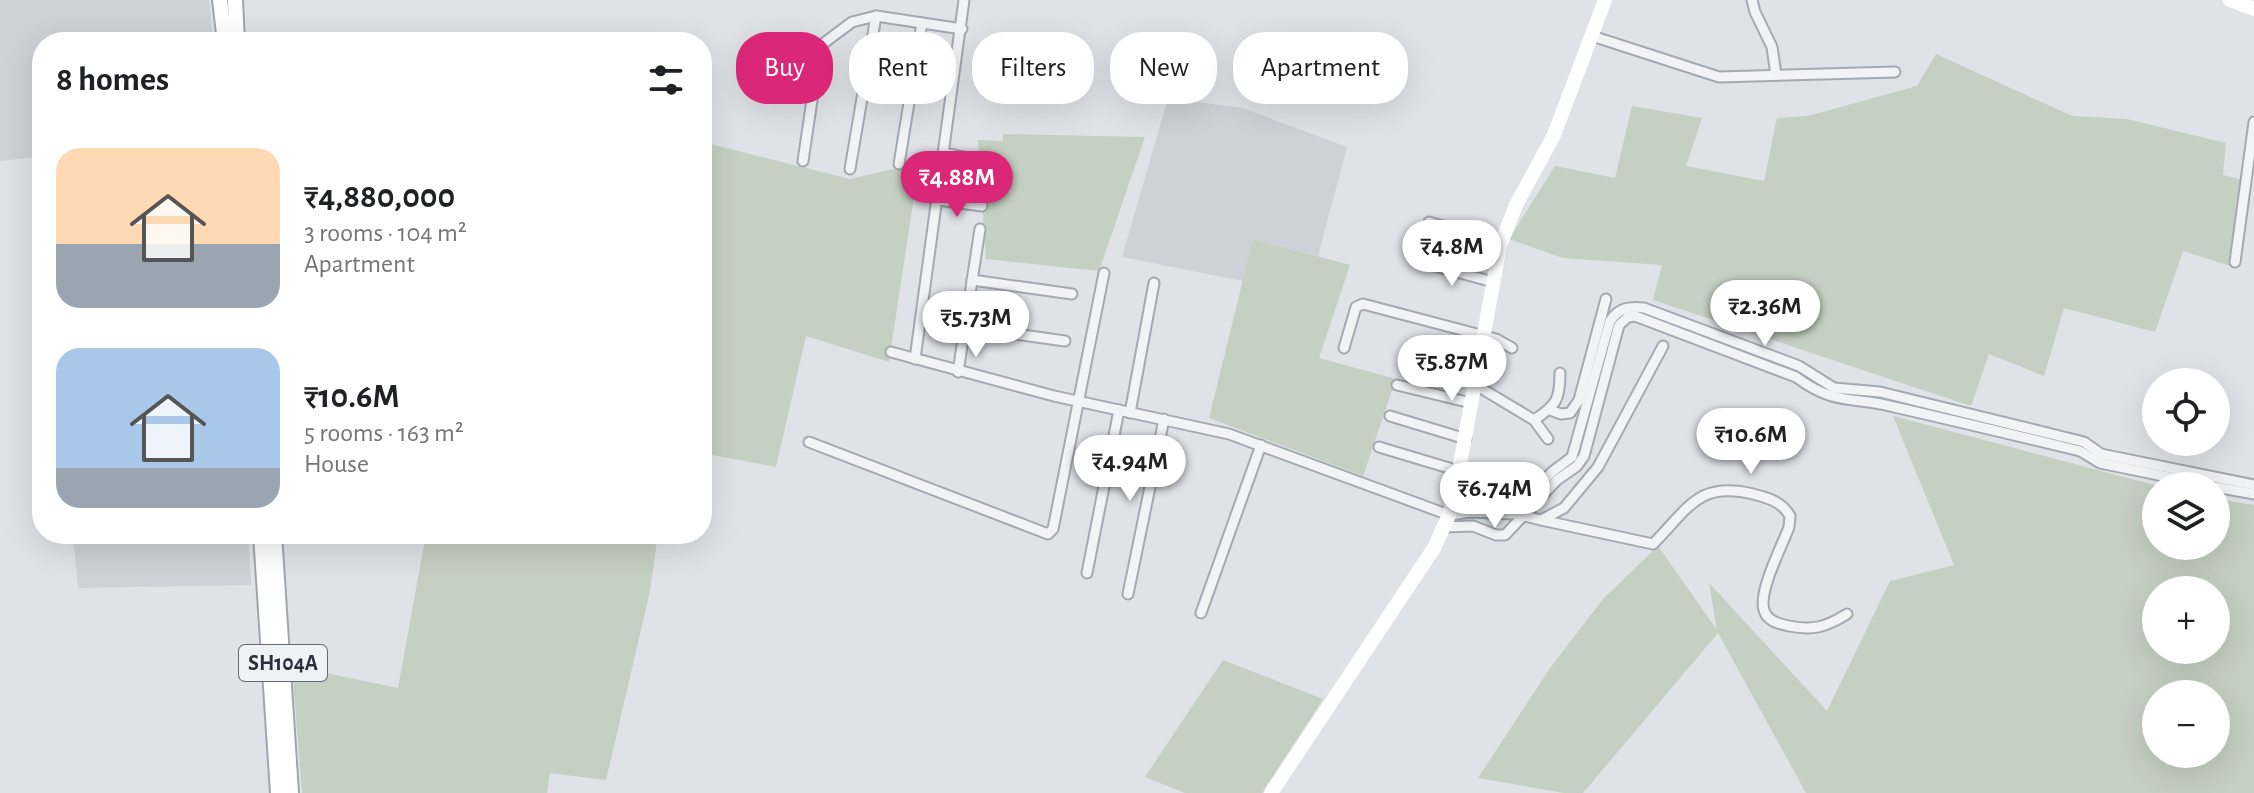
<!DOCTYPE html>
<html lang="en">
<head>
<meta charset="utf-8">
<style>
  :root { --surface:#fff; --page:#f2f2f2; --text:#202124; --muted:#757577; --accent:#db2777 }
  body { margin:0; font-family:"Alegreya Sans",sans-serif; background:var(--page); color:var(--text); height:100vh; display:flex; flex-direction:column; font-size:30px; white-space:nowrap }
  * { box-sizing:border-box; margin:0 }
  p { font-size:26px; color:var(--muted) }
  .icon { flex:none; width:44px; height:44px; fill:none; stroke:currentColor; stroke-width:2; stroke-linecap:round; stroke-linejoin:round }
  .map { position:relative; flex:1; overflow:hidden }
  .drawer { position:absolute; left:32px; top:32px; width:680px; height:512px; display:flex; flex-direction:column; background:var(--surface); border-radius:32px; box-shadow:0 8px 32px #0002 }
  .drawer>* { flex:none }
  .banner { position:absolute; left:736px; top:32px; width:760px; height:72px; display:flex; gap:16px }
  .fabs { position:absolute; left:2142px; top:368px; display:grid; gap:16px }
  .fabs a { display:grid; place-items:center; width:88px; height:88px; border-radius:50%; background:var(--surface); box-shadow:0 8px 32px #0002; font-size:40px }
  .price { position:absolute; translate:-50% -68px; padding:0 18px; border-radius:28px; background:#fff; color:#222; font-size:26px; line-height:52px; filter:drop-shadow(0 2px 4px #0008) }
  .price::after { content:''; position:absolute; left:50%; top:48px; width:24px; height:18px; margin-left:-12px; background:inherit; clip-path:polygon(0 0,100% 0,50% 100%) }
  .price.selected { background:var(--accent); color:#fff }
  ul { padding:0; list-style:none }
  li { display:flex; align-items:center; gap:24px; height:200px; padding:0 24px }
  li span { display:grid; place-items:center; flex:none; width:224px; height:160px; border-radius:24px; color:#555 }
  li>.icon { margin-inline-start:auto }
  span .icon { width:96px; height:96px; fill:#fffc; stroke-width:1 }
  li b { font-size:34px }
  h2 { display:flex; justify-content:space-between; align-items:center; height:96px; padding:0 24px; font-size:34px }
  .tag { padding:0 28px; border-radius:32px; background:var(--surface); box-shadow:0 8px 32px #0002; font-size:28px; line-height:72px }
  .tag.selected { background:var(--accent); color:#fff }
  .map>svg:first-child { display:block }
  .built { fill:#cdd1d8 }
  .green { fill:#c4d0c1; fill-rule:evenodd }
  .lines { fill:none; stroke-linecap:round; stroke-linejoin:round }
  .minor-casing { stroke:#a5a9b0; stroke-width:13 }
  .primary-casing { stroke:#a0a6b1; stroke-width:18 }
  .minor { stroke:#f1f3f5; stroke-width:9 }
  .secondary { stroke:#fff; stroke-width:14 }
  .primary { stroke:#fff; stroke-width:14 }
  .labels { text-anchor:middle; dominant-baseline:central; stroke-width:8; stroke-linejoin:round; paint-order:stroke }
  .shield { fill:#eef1f5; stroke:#656974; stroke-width:2 }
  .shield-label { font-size:22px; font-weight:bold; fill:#2a2f3c }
</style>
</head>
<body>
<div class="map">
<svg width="2254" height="793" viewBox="0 0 2254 793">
  <rect width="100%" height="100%" fill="#dfe2e7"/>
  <!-- built -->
  <g class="built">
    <path d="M 0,0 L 209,0 L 213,42 L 42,42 L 42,223 L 35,157 L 0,161 Z"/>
    <path d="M 1168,98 L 1243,108 L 1347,147 L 1318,256 L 1253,239 L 1243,281 L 1122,257 Z"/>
    <path d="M 73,534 L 248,534 L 251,585 L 78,588 Z"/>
  </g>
  <!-- green -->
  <g class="green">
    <path d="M 1936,54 L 2072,116 L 2127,119 L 2226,143 L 2223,175 L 2252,182 L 2237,268 L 2183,251 L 2155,332 L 2064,308 L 2044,376 L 1989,354 L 1971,406 L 1653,300 L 1662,265 L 1563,258 L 1509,239 L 1555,166 L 1615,178 L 1632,106 L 1702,118 L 1686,166 L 1764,181 L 1777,118 L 1808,116 L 1917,86 Z"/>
    <path d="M 1003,134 L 1145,137 L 1099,271 L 986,259 L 978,140 L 1003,141 Z"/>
    <path d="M 702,142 L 850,179 L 919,163 L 889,362 L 806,336 L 776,467 L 702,453 Z"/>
    <path d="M 1253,239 L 1350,265 L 1319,358 L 1396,379 L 1363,476 L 1209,418 Z"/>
    <path d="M 1893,416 L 2158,486 L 2156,486 L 2156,546 L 2216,546 L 2216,499 L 2254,505 L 2254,793 L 1806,793 L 1718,633 L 1583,793 L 1564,793 L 1478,778 L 1550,668 L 1603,599 L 1658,546 L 1717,630 L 1709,583 L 1827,711 L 1890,581 L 1954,565 ZM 2216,590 L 2216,650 L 2156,650 L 2156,590 ZM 2216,694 L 2216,754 L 2156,754 L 2156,694 Z"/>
    <path d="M 426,534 L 658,534 L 650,591 L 606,780 L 550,773 L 547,793 L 302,793 L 292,666 L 398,688 Z"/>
    <path d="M 1223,660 L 1323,699 L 1262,793 L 1185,793 L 1145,777 Z"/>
  </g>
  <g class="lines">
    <defs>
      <g id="minor">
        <path d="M 1752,0 L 1755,12 L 1772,47 L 1776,75"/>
        <path d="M 1592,36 L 1719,77 L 1895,72"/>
        <path d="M 944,153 L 979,160"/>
        <path d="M 803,161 L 820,46 L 852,22 L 876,16 L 962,29"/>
        <path d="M 899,164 L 922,23"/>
        <path d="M 850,169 L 876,16"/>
        <path d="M 938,200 L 982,206"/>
        <path d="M 1429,222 L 1501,242"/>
        <path d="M 1420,262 L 1493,282"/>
        <path d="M 2235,262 L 2254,122"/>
        <path d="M 972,280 L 1072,294"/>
        <path d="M 965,327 L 1065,341"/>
        <path d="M 1344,348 L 1356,307 L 1363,304 L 1496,339 L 1512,348"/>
        <path d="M 891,352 L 1054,396 L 1229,434 L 1449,515 L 1471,512 L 1512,514 L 1552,472 L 1572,457 L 1610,321 C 1619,308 1629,306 1644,308 L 1799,366 L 1834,388 L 1880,392 L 2084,442 L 2101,454 L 2254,485"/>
        <path d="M 1422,352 L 1476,369"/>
        <path d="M 915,359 L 964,0"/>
        <path d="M 958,372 L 980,229"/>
        <path d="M 1474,384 L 1534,420 L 1548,439"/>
        <path d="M 1397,385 L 1471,403"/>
        <path d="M 1550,410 L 1561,414 L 1570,413 L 1579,400 L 1606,299"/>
        <path d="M 1130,413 L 1154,283"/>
        <path d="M 1390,416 L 1466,439"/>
        <path d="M 1534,420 C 1557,405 1560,399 1560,373"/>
        <path d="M 809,442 L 1048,534 L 1053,529 L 1104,273"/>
        <path d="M 1379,447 L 1459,471"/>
        <path d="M 2216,487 L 2254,494"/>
        <path d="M 1517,514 L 1541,520 L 1564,508 L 1598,467 L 1663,346"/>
        <path d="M 1541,520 L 1653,544 C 1689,508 1698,481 1753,494 C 1769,498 1782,502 1790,516 L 1789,527 C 1782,546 1758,592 1764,610 C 1767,621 1779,624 1789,626 C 1813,631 1826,627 1847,614"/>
        <path d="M 1444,527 L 1473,526 L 1496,535 L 1505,535 L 1557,480 L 1577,466 L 1584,456 L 1619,325 L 1628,317 L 1635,316 L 1796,377 C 1835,406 1851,396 1894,407 C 1956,421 2018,436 2080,451 L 2100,463 L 2212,486"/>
        <path d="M 1087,573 L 1119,410"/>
        <path d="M 1128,594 L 1164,419"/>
        <path d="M 1201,613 L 1261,445"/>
      </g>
      <g id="primary">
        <path d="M 220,0 L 225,42"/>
        <path d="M 235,0 L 237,42"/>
        <path d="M 261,534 L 278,793"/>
        <path d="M 274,534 L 291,793"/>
      </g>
    </defs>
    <!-- minor casing -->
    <use href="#minor" class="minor-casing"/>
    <!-- primary casing -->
    <use href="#primary" class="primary-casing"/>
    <!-- minor -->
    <use href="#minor" class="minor"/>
    <!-- secondary -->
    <g class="secondary">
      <path d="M 2230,0 L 2254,9"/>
      <path d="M 1271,793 L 1434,548 L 1449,515 L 1454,497 L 1500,246 L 1516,205 L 1554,135 L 1605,0"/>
    </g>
    <!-- primary -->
    <use href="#primary" class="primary"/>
  </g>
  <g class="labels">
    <!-- shield labels -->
    <rect class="shield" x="239" y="645" width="88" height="36" rx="6"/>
    <g class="shield-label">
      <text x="283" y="663">SH104A</text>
    </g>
  </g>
</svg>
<div class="fabs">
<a><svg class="icon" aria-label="locate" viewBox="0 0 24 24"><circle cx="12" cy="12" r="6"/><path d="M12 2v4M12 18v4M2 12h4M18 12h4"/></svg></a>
<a><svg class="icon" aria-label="layers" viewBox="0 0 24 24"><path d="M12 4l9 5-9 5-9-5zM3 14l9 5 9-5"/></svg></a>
<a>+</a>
<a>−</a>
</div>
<b class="price selected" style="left:957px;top:219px">₹4.88M</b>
<b class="price" style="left:1452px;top:288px">₹4.8M</b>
<b class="price" style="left:1765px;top:348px">₹2.36M</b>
<b class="price" style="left:976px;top:359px">₹5.73M</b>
<b class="price" style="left:1452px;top:403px">₹5.87M</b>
<b class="price" style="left:1751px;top:476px">₹10.6M</b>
<b class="price" style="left:1130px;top:503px">₹4.94M</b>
<b class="price" style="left:1495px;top:530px">₹6.74M</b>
<div class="banner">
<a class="tag selected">Buy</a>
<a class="tag">Rent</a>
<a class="tag">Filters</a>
<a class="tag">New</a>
<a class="tag">Apartment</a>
</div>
<section class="drawer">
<h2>8 homes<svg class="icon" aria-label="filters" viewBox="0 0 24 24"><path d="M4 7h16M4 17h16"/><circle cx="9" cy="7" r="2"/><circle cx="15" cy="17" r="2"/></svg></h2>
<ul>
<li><span style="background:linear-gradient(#ffd9b3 60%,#9aa5b1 0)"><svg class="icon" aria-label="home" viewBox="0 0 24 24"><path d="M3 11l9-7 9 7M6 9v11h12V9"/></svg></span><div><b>₹4,880,000</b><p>3 rooms · 104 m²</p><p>Apartment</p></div></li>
<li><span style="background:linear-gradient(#a9c7e8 75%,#9aa5b1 0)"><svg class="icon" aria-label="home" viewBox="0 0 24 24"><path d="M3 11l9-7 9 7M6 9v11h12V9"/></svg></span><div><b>₹10.6M</b><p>5 rooms · 163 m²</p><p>House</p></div></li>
</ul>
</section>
</div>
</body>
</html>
